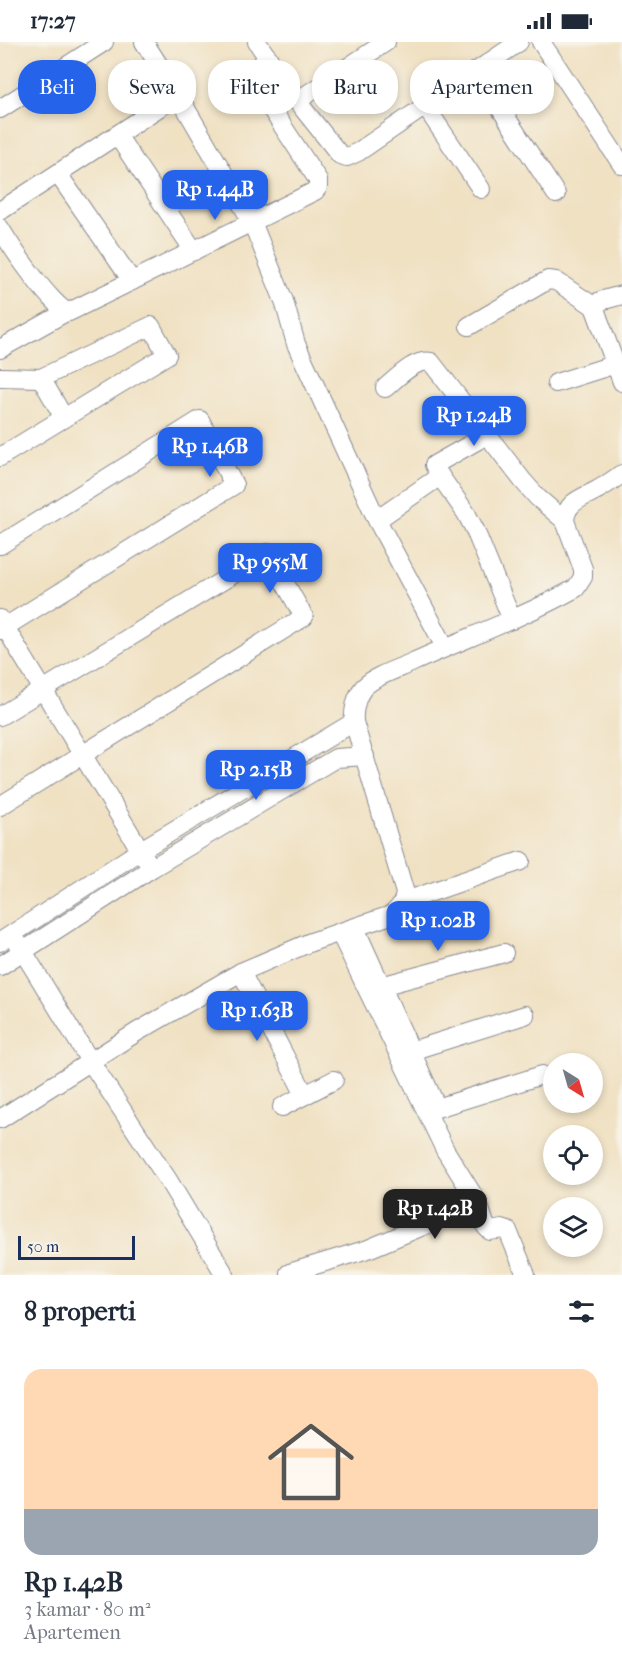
<!DOCTYPE html>
<html lang="id">
<head>
<meta charset="utf-8">
<style>
  :root { --surface:#fff; --page:#f6f6f7; --text:#1f2937; --muted:#747a83; --accent:#2563eb }
  body { margin:0; font-family:"IM FELL French Canon",serif; background:var(--page); color:var(--text); height:100vh; display:flex; flex-direction:column; font-size:22px; white-space:nowrap }
  * { box-sizing:border-box; margin:0 }
  p { font-size:20px; color:var(--muted) }
  .icon { flex:none; width:33px; height:33px; fill:none; stroke:currentColor; stroke-width:2; stroke-linecap:round; stroke-linejoin:round }
  .map { position:relative; height:1233px; overflow:hidden }
  .drawer { display:flex; flex-direction:column; background:var(--surface); flex:1 }
  .drawer>* { flex:none }
  .guide { position:absolute; left:18px; top:18px; width:586px; height:54px; display:flex; gap:12px }
  .needle { width:39px; rotate:143deg }
  .buttons { position:absolute; left:543px; top:1011px; display:grid; gap:12px }
  .buttons a { display:grid; place-items:center; width:60px; height:60px; border-radius:50%; background:var(--surface); box-shadow:0 3px 9px #0003; font-size:30px }
  .scale { position:absolute; left:18px; bottom:15px; width:117px; box-sizing:border-box; padding-left:6px; border:3px solid #1b2f5e; border-top:0; font-size:16px; line-height:21px; white-space:nowrap; color:#1b2f5e; -webkit-text-stroke:4px #f7f3e8; paint-order:stroke }
  .price { position:absolute; translate:-50% -51px; padding:0 14px; border-radius:12px; background:var(--accent); color:#fff; font-size:20px; line-height:39px; filter:drop-shadow(0 2px 3px #0008) }
  .price::after { content:''; position:absolute; left:50%; top:36px; width:18px; height:14px; margin-left:-9px; background:inherit; clip-path:polygon(0 0,100% 0,50% 100%) }
  .price.selected { background:#222; color:#fff }
  ul { padding:0; list-style:none }
  li { display:grid; align-content:center; gap:12px; height:318px; padding:0 24px }
  li span { display:grid; place-items:center; height:186px; border-radius:18px; color:#555 }
  li>.icon { margin-inline-start:auto }
  span .icon { width:108px; height:108px; fill:#fffc; stroke-width:1 }
  li b { font-size:26px }
  h2 { display:flex; justify-content:space-between; align-items:center; height:72px; padding:0 24px; font-size:26px }
  .chip { padding:0 21px; border-radius:24px; background:var(--surface); box-shadow:0 3px 9px #0003; font-size:21px; line-height:54px }
  .chip.selected { background:var(--accent); color:#fff }
  .status { display:flex; justify-content:space-between; align-items:center; height:42px; padding:0 30px; background:var(--surface); direction:ltr }
  .status svg { height:16px; fill:currentColor }
  .map>svg:first-child { display:block }
  .lines { fill:none; stroke-linecap:round; stroke-linejoin:round }
  .minor-casing { stroke:#868890; stroke-width:20 }
  .minor { stroke:#fff; stroke-width:18 }
</style>
</head>
<body>
<div class="status"><b>17:27</b><svg viewBox="0 0 49 12"><path d="M0 12V9h3v3zM5 12V6h3v6zM10 12V3h3v9zM15 12V0h3v12zM26 1h20v11H26zM47 4h2v5h-2z"/></svg></div>
<div class="map">
<svg width="622" height="1233" viewBox="0 0 622 1233">
  <rect width="100%" height="100%" fill="#f7f3e8"/>
  <filter id="ink" filterUnits="userSpaceOnUse"><feTurbulence type="fractalNoise" baseFrequency=".0167" numOctaves="2"/><feDisplacementMap in="SourceGraphic" scale="12" xChannelSelector="R" yChannelSelector="G"/><feConvolveMatrix kernelMatrix="1 2 1 2 8 2 1 2 1" color-interpolation-filters="sRGB"/></filter>
  <filter id="wash" filterUnits="userSpaceOnUse"><feTurbulence type="fractalNoise" baseFrequency=".008" numOctaves="4" result="noise"/><feDisplacementMap in="SourceGraphic" scale="24" xChannelSelector="R" yChannelSelector="G"/><feGaussianBlur stdDeviation="1.35" result="paint"/><feColorMatrix in="noise" values="0 0 0 0 0 0 0 0 0 0 0 0 0 0 0 0 0 1.4 0 .05"/><feComposite in="paint" operator="in"/></filter>
  <g filter="url(#wash)">
    <rect width="100%" height="100%" fill="#f0e1c3"/>
  </g>
  <g filter="url(#ink)">
    <g class="lines">
      <defs>
        <g id="minor">
          <path d="M 144,0 L 178,53 L 252,180 L 284,259 L 296,302 L 377,478 L 445,605"/>
          <path d="M 257,0 L 297,59 L 340,113 L 347,115 L 358,110 L 519,0"/>
          <path d="M 541,0 L 622,123"/>
          <path d="M 476,29 L 556,152"/>
          <path d="M 297,59 L 386,0"/>
          <path d="M 425,64 L 481,147"/>
          <path d="M 0,67 L 104,0"/>
          <path d="M 117,93 L 194,209"/>
          <path d="M 58,132 L 132,239"/>
          <path d="M 0,169 L 178,53"/>
          <path d="M 0,186 C 10,203 53,267 69,270 L 315,149 L 318,145 L 318,138 L 253,39 L 255,29 L 268,15"/>
          <path d="M 622,253 L 600,259 L 595,267 L 622,340"/>
          <path d="M 469,284 L 548,238 L 556,239 L 595,265"/>
          <path d="M 0,307 L 66,270"/>
          <path d="M 0,335 L 41,336 L 151,284 L 167,313 L 0,415"/>
          <path d="M 41,336 L 64,376"/>
          <path d="M 556,341 L 616,322"/>
          <path d="M 385,346 C 396,337 415,316 431,320 L 523,439 L 538,456 L 565,479"/>
          <path d="M 440,434 L 466,471 L 475,488 L 512,578"/>
          <path d="M 377,478 L 440,434 L 434,423 L 487,393"/>
          <path d="M 0,503 L 200,378 L 234,443 L 0,588"/>
          <path d="M 0,577 L 147,819"/>
          <path d="M 0,674 L 268,511 L 304,575 L 0,764"/>
          <path d="M 403,860 L 521,819"/>
          <path d="M 355,886 L 437,1066 L 542,1033"/>
          <path d="M 0,900 L 141,808 L 354,680"/>
          <path d="M 18,901 L 90,1019 L 168,1138 L 225,1233"/>
          <path d="M 0,924 L 152,826 L 336,716 L 365,714"/>
          <path d="M 241,930 L 305,1053"/>
          <path d="M 381,944 L 504,911"/>
          <path d="M 411,1009 L 525,973"/>
          <path d="M 282,1065 L 334,1038"/>
          <path d="M 0,1077 L 137,990 L 241,930 L 311,900 L 391,873 C 398,868 404,861 405,851 L 354,680 C 353,669 356,654 364,645 C 376,633 398,627 413,620 C 468,595 524,575 576,546 L 583,535 L 583,527 L 565,479 C 566,459 583,456 597,448 C 606,443 614,437 622,432"/>
          <path d="M 478,1161 L 486,1185 L 490,1189 L 502,1187 L 508,1189 L 526,1233"/>
          <path d="M 289,1231 L 368,1207 L 478,1161 L 445,1108 L 340,891"/>
        </g>
      </defs>
      <!-- minor casing -->
      <use href="#minor" class="minor-casing"/>
      <!-- minor -->
      <use href="#minor" class="minor"/>
    </g>
  </g>
</svg>
<div class="buttons">
<a><svg class="needle" viewBox="-14 -14 28 28"><path d="M0-13l5 13h-10z" fill="#e53935"/><path d="M0 13l5-13h-10z" fill="#747a83"/></svg></a>
<a><svg class="icon" aria-label="locate" viewBox="0 0 24 24"><circle cx="12" cy="12" r="6"/><path d="M12 2v4M12 18v4M2 12h4M18 12h4"/></svg></a>
<a><svg class="icon" aria-label="layers" viewBox="0 0 24 24"><path d="M12 4l9 5-9 5-9-5zM3 14l9 5 9-5"/></svg></a>
</div>
<div class="scale">50 m</div>
<b class="price" style="left:215px;top:179px">Rp 1.44B</b>
<b class="price" style="left:474px;top:405px">Rp 1.24B</b>
<b class="price" style="left:210px;top:436px">Rp 1.46B</b>
<b class="price" style="left:270px;top:552px">Rp 955M</b>
<b class="price" style="left:256px;top:759px">Rp 2.15B</b>
<b class="price" style="left:438px;top:910px">Rp 1.02B</b>
<b class="price" style="left:257px;top:1000px">Rp 1.63B</b>
<b class="price selected" style="left:435px;top:1198px">Rp 1.42B</b>
<div class="guide">
<a class="chip selected">Beli</a>
<a class="chip">Sewa</a>
<a class="chip">Filter</a>
<a class="chip">Baru</a>
<a class="chip">Apartemen</a>
</div>
</div>
<section class="drawer">
<h2>8 properti<svg class="icon" aria-label="filters" viewBox="0 0 24 24"><path d="M4 7h16M4 17h16"/><circle cx="9" cy="7" r="2"/><circle cx="15" cy="17" r="2"/></svg></h2>
<ul>
<li><span style="background:linear-gradient(#ffd9b3 75%,#9aa5b1 0)"><svg class="icon" aria-label="home" viewBox="0 0 24 24"><path d="M3 11l9-7 9 7M6 9v11h12V9"/></svg></span><div><b>Rp 1.42B</b><p>3 kamar · 80 m²</p><p>Apartemen</p></div></li>
</ul>
</section>
</body>
</html>
